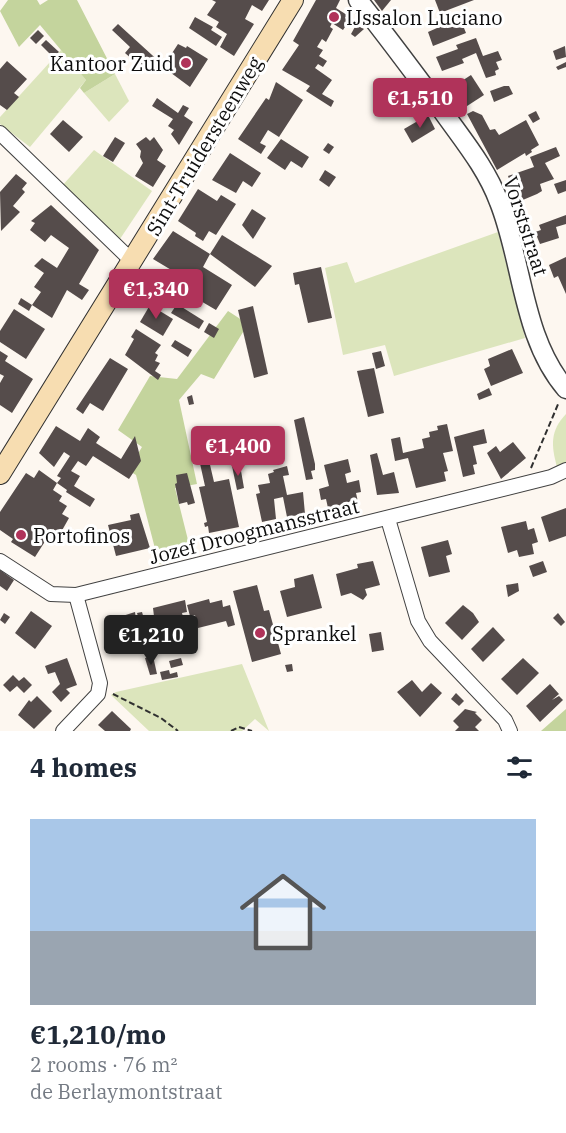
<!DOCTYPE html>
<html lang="en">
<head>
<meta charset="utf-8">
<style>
  :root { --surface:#fff; --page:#f6f6f7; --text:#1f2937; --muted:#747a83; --line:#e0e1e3; --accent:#b0335a }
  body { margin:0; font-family:"IBM Plex Serif",serif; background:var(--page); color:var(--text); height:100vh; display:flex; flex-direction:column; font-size:22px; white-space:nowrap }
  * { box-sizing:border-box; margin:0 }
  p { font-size:20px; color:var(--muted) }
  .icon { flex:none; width:33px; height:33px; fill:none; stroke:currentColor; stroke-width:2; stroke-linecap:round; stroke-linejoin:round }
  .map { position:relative; height:731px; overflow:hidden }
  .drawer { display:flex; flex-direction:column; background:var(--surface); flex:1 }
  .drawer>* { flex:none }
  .price { position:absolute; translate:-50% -51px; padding:0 14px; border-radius:6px; background:var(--accent); color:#fff; font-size:20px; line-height:39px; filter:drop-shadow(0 2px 3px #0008) }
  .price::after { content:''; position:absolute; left:50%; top:36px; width:18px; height:14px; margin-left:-9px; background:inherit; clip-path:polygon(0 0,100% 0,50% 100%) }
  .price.on { background:#222; color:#fff }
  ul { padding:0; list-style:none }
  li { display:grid; align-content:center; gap:12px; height:318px; padding:0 30px }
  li+li { border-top:2px solid var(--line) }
  li span { display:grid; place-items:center; height:186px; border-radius:0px; color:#555 }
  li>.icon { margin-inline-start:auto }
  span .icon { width:108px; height:108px; fill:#fffc; stroke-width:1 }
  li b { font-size:26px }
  h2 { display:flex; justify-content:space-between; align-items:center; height:72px; padding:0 30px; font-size:26px }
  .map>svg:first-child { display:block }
  .green { fill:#dce5bc }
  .forest { fill:#c4d49d }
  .building { fill:#554c4b }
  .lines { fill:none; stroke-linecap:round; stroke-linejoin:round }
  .minor-casing { stroke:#414141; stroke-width:16 }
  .tertiary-casing { stroke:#414141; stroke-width:21 }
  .secondary-casing { stroke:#303030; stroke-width:22 }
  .path { stroke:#303030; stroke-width:2; stroke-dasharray:6 3; stroke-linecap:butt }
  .minor { stroke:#fff; stroke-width:14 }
  .tertiary { stroke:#fff; stroke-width:18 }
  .secondary { stroke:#f7ddb1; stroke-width:20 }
  .poi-dot { fill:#b0335a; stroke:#fff; stroke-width:2 }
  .labels { text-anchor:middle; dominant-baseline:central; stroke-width:6; stroke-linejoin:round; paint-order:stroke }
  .poi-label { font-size:20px; fill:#0e0e0e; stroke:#fff; text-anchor:start }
  .street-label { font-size:20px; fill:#0e0e0e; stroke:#fff }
</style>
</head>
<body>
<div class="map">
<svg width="566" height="731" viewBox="0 0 566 731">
  <rect width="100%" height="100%" fill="#fdf7f0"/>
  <!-- green -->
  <g class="green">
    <path d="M 61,50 L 86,80 L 30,147 L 0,124 L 0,117 Z"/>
    <path d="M 115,74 L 129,101 L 109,122 L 84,93 Z"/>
    <path d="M 94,150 L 152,191 L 120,239 L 62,186 Z"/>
    <path d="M 498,232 L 525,338 L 394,376 L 385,345 L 343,355 L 325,268 L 347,262 L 355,283 Z"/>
    <path d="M 566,414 L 566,463 L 557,467 C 551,445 550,431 566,414 Z"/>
    <path d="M 242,664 L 269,731 L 255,719 L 242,731 L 149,731 L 111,695 L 116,692 Z"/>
  </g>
  <!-- forest -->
  <g class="forest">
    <path d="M 8,0 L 37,0 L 40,5 L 48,0 L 77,0 L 115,74 L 84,93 L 80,88 L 86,80 L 40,25 L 19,47 L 0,11 Z"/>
    <path d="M 228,311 L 248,324 L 214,379 L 201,374 L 179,400 L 197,484 L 175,488 L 192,556 L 159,564 L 136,475 L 128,470 L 142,447 L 118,430 L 150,376 L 177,379 Z"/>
    <path d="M 566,709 L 566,731 L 541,731 Z"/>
  </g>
  <!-- building -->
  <g class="building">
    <path d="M 212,0 L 269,0 L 262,11 L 252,5 L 245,19 L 254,24 L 234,56 L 220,47 L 227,34 L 216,27 L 219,22 L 207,15 L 216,2 Z"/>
    <path d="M 316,0 L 340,0 L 336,8 L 347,15 L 345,18 L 349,21 L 343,30 L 332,23 L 330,27 L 333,29 L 326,42 L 322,39 L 317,47 L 323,50 L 319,56 L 327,61 L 323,67 L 318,64 L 315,68 L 332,80 L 322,94 L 334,101 L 331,107 L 306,91 L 310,86 L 282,70 L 299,45 L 293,41 Z"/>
    <path d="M 374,0 L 391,0 L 382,11 Z"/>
    <path d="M 435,0 L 474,0 L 440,13 Z"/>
    <path d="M 473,12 L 477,22 L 464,28 L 466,33 L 433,46 L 428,32 Z"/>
    <path d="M 195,17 L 213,27 L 211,30 L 222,37 L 216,46 L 189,28 Z"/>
    <path d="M 118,24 L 163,65 L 158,71 L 146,61 L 141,67 L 125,53 L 130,47 L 112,30 Z"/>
    <path d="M 356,25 L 364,29 L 355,37 L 351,34 Z"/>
    <path d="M 38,30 L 44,36 L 36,44 L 30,38 Z"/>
    <path d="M 476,38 L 483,56 L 498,51 L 502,60 L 496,62 L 499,69 L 495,71 L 496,75 L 486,78 L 476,53 L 462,59 L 464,63 L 442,71 L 436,57 L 458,49 L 456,45 Z"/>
    <path d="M 46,40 L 59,52 L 53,57 L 41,45 Z"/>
    <path d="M 178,44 L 186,48 L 187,46 L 208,59 L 190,87 L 163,67 Z"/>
    <path d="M 565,46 L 566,57 L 556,60 L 553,51 Z"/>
    <path d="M 7,61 L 27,79 L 14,93 L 19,97 L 7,110 L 0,105 L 0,69 Z"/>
    <path d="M 566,62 L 566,67 L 558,70 L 556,67 Z"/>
    <path d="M 471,75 L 484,95 L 464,108 L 451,88 Z"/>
    <path d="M 276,82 L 303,100 L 279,137 L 268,130 L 260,143 L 266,146 L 261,154 L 238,139 L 266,98 L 269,100 Z"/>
    <path d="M 504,86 L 509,86 L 513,94 L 494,102 L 490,91 Z"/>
    <path d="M 157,98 L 178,113 L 183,105 L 189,108 L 184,116 L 193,122 L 179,145 L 171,134 L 174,130 L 168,126 L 173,119 L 152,106 Z"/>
    <path d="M 473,111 L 482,115 L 490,130 L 495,129 L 499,135 L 526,120 L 539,145 L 531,150 L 532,152 L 526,156 L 525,153 L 497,170 L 467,114 Z"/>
    <path d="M 536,111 L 540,119 L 533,123 L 528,115 Z"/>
    <path d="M 428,115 L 435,129 L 412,143 L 404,129 Z"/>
    <path d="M 63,120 L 83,137 L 69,152 L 50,134 Z"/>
    <path d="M 115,137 L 125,143 L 113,162 L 103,156 Z"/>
    <path d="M 146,137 L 150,141 L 154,137 L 163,150 L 157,160 L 166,166 L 153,187 L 135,176 L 143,163 L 140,157 L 141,151 L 136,144 Z"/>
    <path d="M 281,139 L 309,157 L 302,168 L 291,161 L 285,170 L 267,158 Z"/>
    <path d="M 328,143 L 334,147 L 329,154 L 323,150 Z"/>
    <path d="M 556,147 L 560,156 L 545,163 L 554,179 L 540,184 L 542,191 L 537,194 L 518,202 L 508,176 L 534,167 L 530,157 Z"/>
    <path d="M 230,153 L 261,173 L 252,187 L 243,181 L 236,193 L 212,180 Z"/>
    <path d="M 325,170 L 336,177 L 329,187 L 319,180 Z"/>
    <path d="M 16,174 L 27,183 L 22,189 L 25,192 L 13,206 L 20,212 L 1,231 L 0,192 Z"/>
    <path d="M 566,180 L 566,191 L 558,194 L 554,184 Z"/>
    <path d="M 198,189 L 217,201 L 221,195 L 236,204 L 216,235 L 209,231 L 203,241 L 195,236 L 196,233 L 178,221 Z"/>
    <path d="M 51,205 L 99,250 L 79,284 L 89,290 L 82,300 L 67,290 L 52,318 L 32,305 L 41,292 L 34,287 L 44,273 L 34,266 L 42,258 L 57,268 L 69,248 L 51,235 L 45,242 L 30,230 L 35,223 L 31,221 Z"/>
    <path d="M 252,209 L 266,218 L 253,239 L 242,225 Z"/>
    <path d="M 566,215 L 566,224 L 556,227 L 559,238 L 540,244 L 535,232 L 541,230 L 539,225 Z"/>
    <path d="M 173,231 L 210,254 L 203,267 L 232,285 L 216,310 L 187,293 L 196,278 L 181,269 L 178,274 L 153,259 Z"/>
    <path d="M 222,235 L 272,266 L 255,287 L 210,254 Z"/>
    <path d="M 566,257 L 566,294 L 558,276 L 554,278 L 549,265 Z"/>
    <path d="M 321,267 L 332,318 L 308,323 L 299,284 L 295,285 L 293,273 Z"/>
    <path d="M 155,272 L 178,287 L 170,301 L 146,287 Z"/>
    <path d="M 21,298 L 32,305 L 29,311 L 18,304 Z"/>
    <path d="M 177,304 L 204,321 L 199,329 L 171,313 Z"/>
    <path d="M 150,305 L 173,319 L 163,336 L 140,322 Z"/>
    <path d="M 253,306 L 268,374 L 254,378 L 238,310 Z"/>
    <path d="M 14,309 L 45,329 L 26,359 L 0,342 L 0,331 Z"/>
    <path d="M 209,323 L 219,329 L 214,338 L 204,332 Z"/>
    <path d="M 136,329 L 161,345 L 155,353 L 158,355 L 155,361 L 160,363 L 155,371 L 161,375 L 158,380 L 125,355 L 134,339 L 131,337 Z"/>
    <path d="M 175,340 L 192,350 L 188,357 L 171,346 Z"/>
    <path d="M 512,349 L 523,373 L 491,386 L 484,369 L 490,366 L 488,359 Z"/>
    <path d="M 0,351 L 8,356 L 5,361 L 33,379 L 12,413 L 0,405 L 0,383 L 4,376 L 0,374 Z"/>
    <path d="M 381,351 L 385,366 L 376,369 L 372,353 Z"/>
    <path d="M 110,358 L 128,369 L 103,411 L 90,403 L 83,414 L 76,409 Z"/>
    <path d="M 374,368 L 384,413 L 368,417 L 357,371 Z"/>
    <path d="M 489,388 L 492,395 L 479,400 L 477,394 Z"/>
    <path d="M 192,395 L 194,404 L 189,405 L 187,397 Z"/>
    <path d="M 304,417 L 315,464 L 315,470 L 311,471 L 313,479 L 306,480 L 294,420 Z"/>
    <path d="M 447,424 L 453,451 L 443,453 L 448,471 L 444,472 L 446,481 L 416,488 L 408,458 L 395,461 L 391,439 L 400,437 L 403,453 L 424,448 L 422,439 L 430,437 L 429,432 L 438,430 L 437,426 Z"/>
    <path d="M 56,426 L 80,441 L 88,428 L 100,437 L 96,443 L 121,459 L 135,436 L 141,461 L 129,479 L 93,456 L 86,466 L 78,461 L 71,471 L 80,476 L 74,486 L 95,499 L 90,507 L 66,492 L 67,490 L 57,483 L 53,490 L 62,496 L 59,501 L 67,506 L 62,514 L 69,518 L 60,534 L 53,529 L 35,557 L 11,542 L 13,539 L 0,530 L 0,512 L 26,473 L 34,478 L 39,470 L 57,483 L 61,478 L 57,476 L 70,456 L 64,452 L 54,467 L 39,453 Z"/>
    <path d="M 484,429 L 487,443 L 473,446 L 477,464 L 473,465 L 475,474 L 463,477 L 454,437 Z"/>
    <path d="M 204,439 L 214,482 L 229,479 L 239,527 L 209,533 L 208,526 L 205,527 L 204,523 L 207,522 L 199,487 L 205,486 L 195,441 Z"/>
    <path d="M 513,442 L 526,458 L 501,479 L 487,453 L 496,446 L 500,452 Z"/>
    <path d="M 377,453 L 383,475 L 394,472 L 399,493 L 377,495 L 370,455 Z"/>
    <path d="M 348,459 L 351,472 L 345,474 L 347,483 L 359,480 L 361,492 L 356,493 L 358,502 L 328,508 L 326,499 L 321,500 L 319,489 L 329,486 L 324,465 Z"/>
    <path d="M 240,465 L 244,488 L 237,490 L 232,466 Z"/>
    <path d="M 287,466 L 289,475 L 283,476 L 287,495 L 303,492 L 305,514 L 287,517 L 283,497 L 274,499 L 276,519 L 262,522 L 256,494 L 260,493 L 258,485 L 270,483 L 268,474 L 274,472 L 273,470 Z"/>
    <path d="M 187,473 L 195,503 L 188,505 L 187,502 L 179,504 L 175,484 L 177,483 L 176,475 Z"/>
    <path d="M 566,508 L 566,536 L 549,542 L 541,517 Z"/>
    <path d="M 139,513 L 150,548 L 116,556 L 108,525 L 131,520 L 130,515 Z"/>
    <path d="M 526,521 L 528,530 L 534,528 L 538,542 L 532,544 L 534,554 L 519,557 L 517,550 L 508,553 L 501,527 Z"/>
    <path d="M 448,540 L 452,554 L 446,556 L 450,572 L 429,577 L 421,547 Z"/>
    <path d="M 373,561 L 380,585 L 365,589 L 367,595 L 363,600 L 351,593 L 341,596 L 336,574 L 358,568 L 357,564 Z"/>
    <path d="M 543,561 L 547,572 L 533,577 L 529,566 Z"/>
    <path d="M 0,570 L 14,580 L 7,591 L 0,586 Z"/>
    <path d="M 313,574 L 322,608 L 287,617 L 280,591 L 295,587 L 294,579 Z"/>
    <path d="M 518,583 L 519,591 L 508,597 L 506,585 Z"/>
    <path d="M 257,585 L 264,611 L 269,610 L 281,654 L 252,662 L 233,591 Z"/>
    <path d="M 209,599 L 210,603 L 222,600 L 223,607 L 230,605 L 235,625 L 228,627 L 226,621 L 198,628 L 195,615 L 190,616 L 187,605 Z"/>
    <path d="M 185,600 L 187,612 L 182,613 L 187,633 L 162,639 L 160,632 L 156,633 L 153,608 Z"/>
    <path d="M 463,605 L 473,613 L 479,622 L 462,640 L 445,623 Z"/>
    <path d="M 31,611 L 52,626 L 35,649 L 15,633 Z"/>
    <path d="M 135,612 L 139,641 L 117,646 L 110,620 Z"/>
    <path d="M 142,612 L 146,626 L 141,627 L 137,613 Z"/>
    <path d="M 4,613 L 10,617 L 5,624 L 0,620 Z"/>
    <path d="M 558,613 L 565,622 L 561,626 L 553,618 Z"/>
    <path d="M 493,627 L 505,640 L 483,662 L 471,649 Z"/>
    <path d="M 381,632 L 384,650 L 372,652 L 369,634 Z"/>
    <path d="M 153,656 L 157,674 L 150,675 L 145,658 Z"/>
    <path d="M 67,658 L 77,685 L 66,689 L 70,693 L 61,702 L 52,692 L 60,684 L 55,672 L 48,674 L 45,666 Z"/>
    <path d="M 181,658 L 183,665 L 171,668 L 169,661 Z"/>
    <path d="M 523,658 L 539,673 L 517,695 L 501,679 Z"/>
    <path d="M 292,664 L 293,671 L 287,672 L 285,665 Z"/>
    <path d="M 169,670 L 170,674 L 177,672 L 178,677 L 162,680 L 160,672 Z"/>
    <path d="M 13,675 L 19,681 L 24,677 L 32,685 L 24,693 L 17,686 L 10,692 L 3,685 Z"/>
    <path d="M 412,680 L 422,692 L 431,683 L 442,693 L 420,717 L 397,692 Z"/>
    <path d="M 550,684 L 559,694 L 552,700 L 559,696 L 563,700 L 540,722 L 526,706 Z"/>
    <path d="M 456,693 L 464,701 L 459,706 L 451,699 Z"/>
    <path d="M 37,696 L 52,711 L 34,729 L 18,715 L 29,700 L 31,702 Z"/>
    <path d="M 465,709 L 477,712 L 475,713 L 482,720 L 475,727 L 479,731 L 455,731 L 459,727 L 453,721 Z"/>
    <path d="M 112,711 L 131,729 L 130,731 L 105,731 L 98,725 Z"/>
  </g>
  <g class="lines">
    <defs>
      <g id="minor">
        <path d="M 0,133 L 133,262"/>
        <path d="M 388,519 L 418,621 L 430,641 L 505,720 L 510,731"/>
        <path d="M 0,561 L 51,594 L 76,595 L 551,477 L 566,470"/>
        <path d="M 63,731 L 98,694 L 100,683 L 76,595"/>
      </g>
      <path id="tertiary" d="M 358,0 C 387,36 414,73 441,109 C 462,139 486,167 499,202 C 523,262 522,338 566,389"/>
      <path id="secondary" d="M 0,474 L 293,0"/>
    </defs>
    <!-- minor casing -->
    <use href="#minor" class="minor-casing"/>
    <!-- tertiary casing -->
    <use href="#tertiary" class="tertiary-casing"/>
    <!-- secondary casing -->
    <use href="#secondary" class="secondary-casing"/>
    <!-- path -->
    <g class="path">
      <path d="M 531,468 L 559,402"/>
      <path d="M 113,694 L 161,718 L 178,731"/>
      <path d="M 231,731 L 239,727 L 252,731"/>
    </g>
    <!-- minor -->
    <use href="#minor" class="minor"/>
    <!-- tertiary -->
    <use href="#tertiary" class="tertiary"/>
    <!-- secondary -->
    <use href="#secondary" class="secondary"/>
  </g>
  <!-- markers -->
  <g class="poi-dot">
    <circle cx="334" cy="17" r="6"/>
    <circle cx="186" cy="63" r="6"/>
    <circle cx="21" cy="535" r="6"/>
    <circle cx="260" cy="633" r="6"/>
  </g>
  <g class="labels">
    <!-- poi labels -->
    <g class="poi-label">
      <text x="346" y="17">IJssalon Luciano</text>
      <text x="174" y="63" text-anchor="end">Kantoor Zuid</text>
      <text x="33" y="535">Portofinos</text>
      <text x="272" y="633">Sprankel</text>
    </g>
    <!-- street labels -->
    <g class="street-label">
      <text transform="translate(204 146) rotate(-59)">Sint-Truidersteenweg</text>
      <text transform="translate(526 226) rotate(72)">Vorststraat</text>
      <text transform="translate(254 531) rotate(-14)">Jozef Droogmansstraat</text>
    </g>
  </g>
</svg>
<b class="price" style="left:420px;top:129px">€1,510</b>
<b class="price" style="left:156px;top:320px">€1,340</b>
<b class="price" style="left:238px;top:477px">€1,400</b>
<b class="price on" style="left:151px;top:666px">€1,210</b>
</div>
<section class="drawer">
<h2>4 homes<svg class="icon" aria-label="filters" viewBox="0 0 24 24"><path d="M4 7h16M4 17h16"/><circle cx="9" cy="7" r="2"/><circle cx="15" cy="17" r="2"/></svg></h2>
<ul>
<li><span style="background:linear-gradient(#a9c7e8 60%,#9aa5b1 0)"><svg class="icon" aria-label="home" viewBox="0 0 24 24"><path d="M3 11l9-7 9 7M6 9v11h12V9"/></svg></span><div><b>€1,210/mo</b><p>2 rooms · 76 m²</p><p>de Berlaymontstraat</p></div></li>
</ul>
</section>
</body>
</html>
